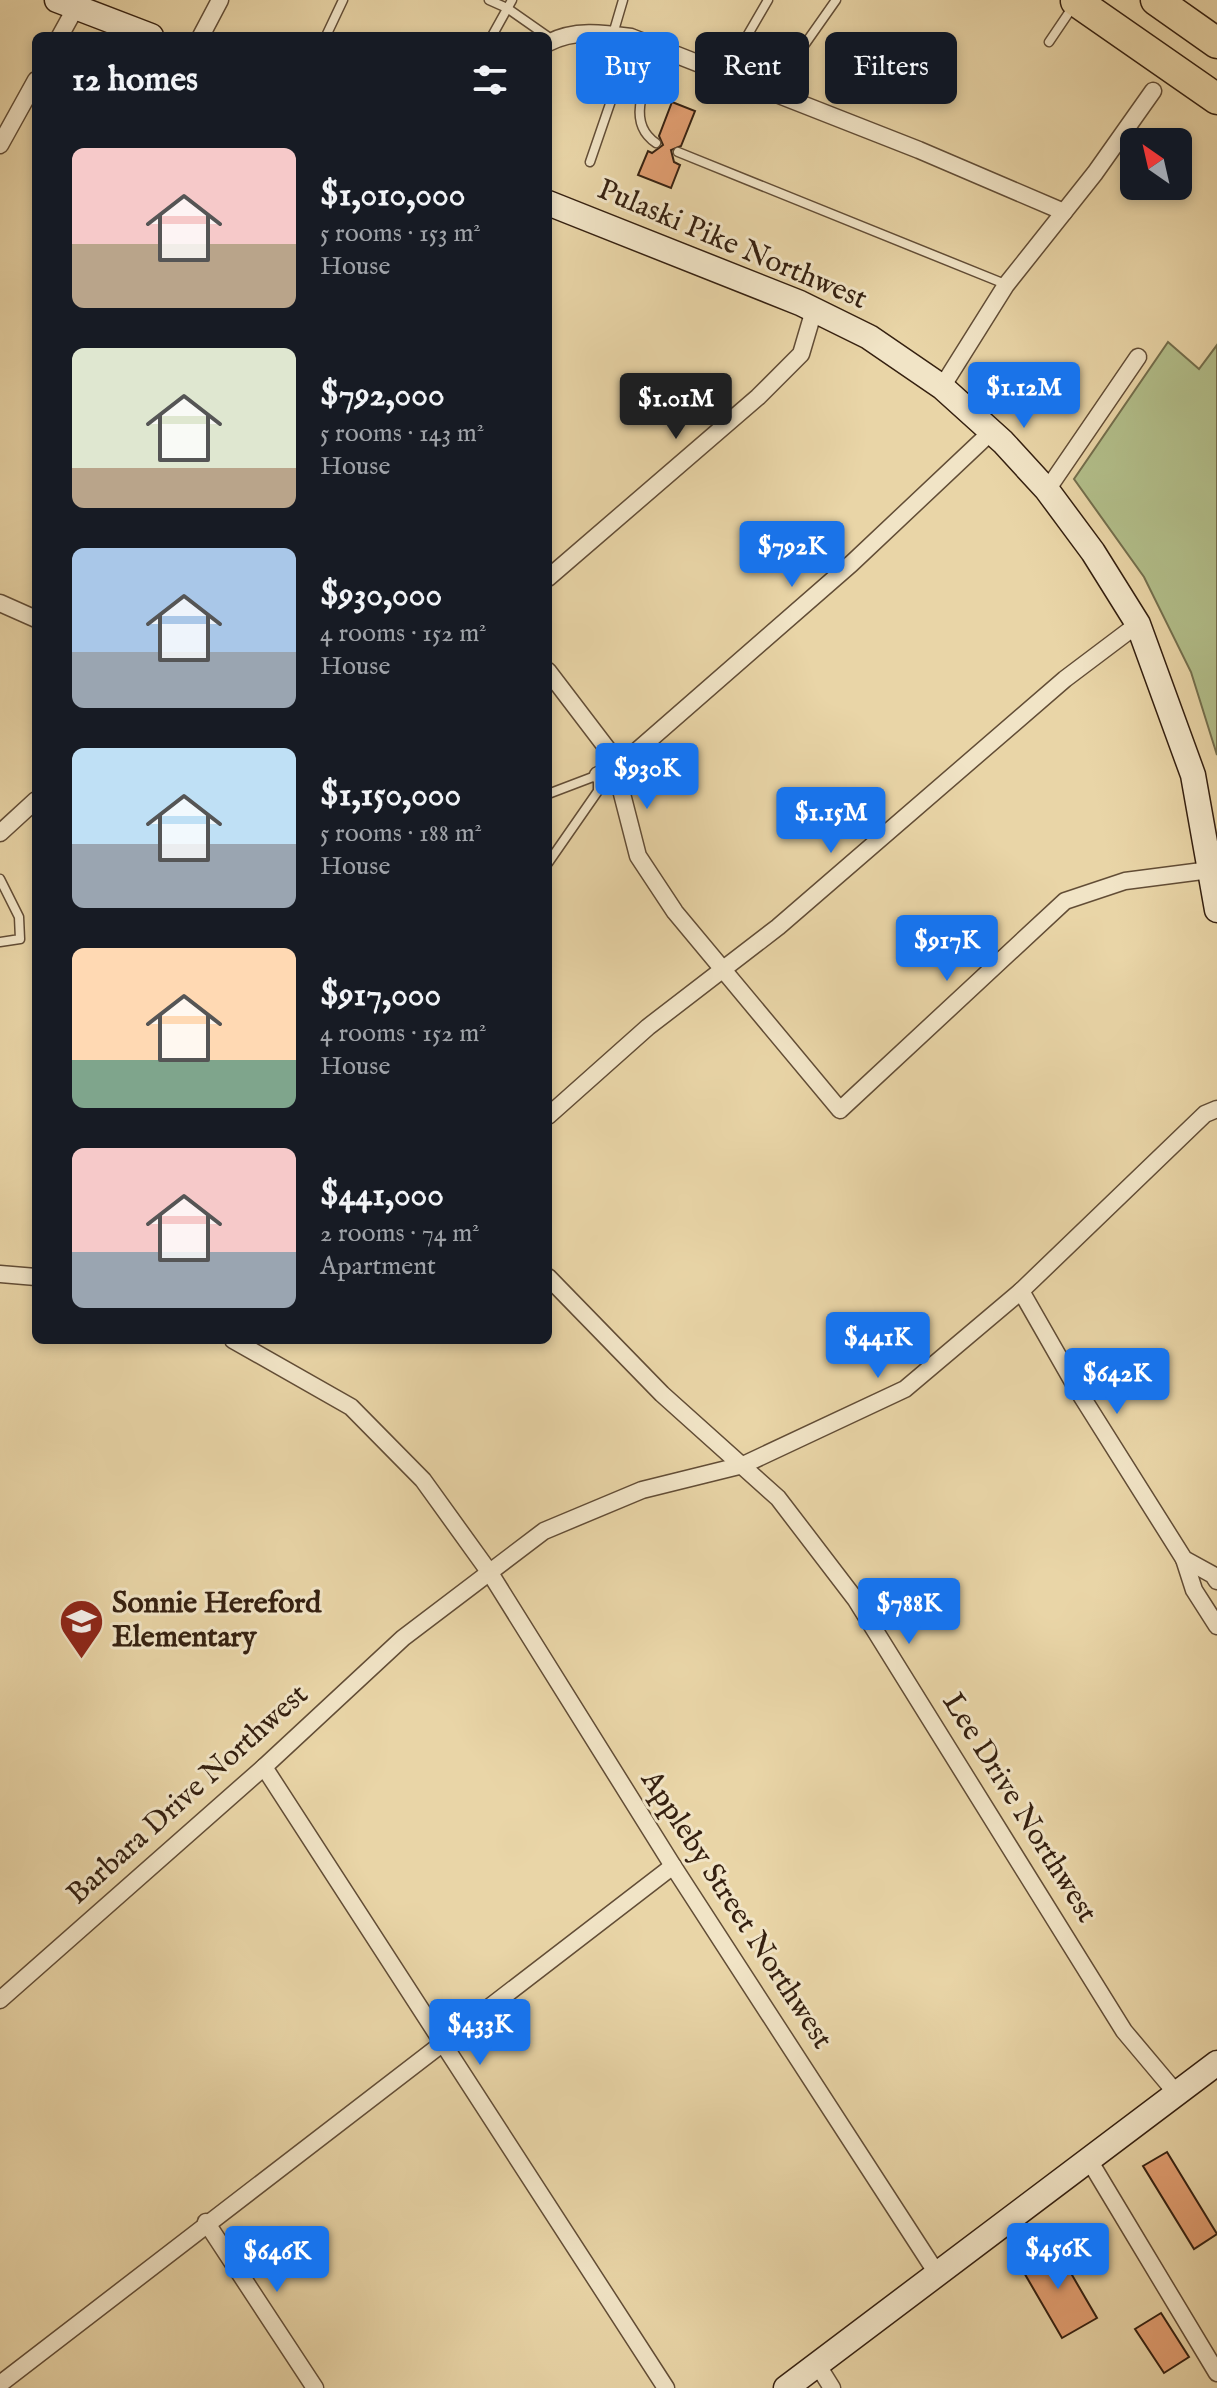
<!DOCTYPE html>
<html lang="en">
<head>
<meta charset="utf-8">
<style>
  :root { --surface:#171b24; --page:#20242c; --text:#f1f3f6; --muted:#9ea1a6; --accent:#1a73e8 }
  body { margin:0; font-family:"IM FELL English",serif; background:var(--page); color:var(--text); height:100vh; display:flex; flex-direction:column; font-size:30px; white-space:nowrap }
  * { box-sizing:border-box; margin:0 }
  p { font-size:26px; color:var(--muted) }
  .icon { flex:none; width:44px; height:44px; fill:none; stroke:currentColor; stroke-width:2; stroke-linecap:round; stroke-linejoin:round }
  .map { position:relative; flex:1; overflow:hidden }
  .sheet { position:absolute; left:32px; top:32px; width:520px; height:1312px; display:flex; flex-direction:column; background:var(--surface); border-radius:12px; box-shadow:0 4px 12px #0003 }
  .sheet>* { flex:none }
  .guide { position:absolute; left:576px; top:32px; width:520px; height:72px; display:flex; gap:16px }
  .needle { width:52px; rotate:326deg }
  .tools { position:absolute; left:1120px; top:128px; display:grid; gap:16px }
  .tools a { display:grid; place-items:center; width:72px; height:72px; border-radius:12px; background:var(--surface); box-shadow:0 4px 12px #0003; font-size:40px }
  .price { position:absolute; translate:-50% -68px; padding:0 18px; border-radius:8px; background:var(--accent); color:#fff; font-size:26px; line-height:52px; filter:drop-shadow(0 2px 4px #0008) }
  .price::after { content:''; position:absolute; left:50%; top:48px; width:24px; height:18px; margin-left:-12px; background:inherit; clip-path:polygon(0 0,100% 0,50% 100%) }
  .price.on { background:#222; color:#fff }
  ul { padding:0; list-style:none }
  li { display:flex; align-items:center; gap:24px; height:200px; padding:0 40px }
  li span { display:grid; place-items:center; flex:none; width:224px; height:160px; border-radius:12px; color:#555 }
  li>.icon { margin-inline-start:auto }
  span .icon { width:96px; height:96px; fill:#fffc; stroke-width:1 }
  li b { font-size:34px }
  h2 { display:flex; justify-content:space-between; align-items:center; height:96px; padding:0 40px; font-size:34px }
  .chip { padding:0 28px; border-radius:12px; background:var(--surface); box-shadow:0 4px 12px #0003; font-size:28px; line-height:72px }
  .chip.on { background:var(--accent); color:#fff }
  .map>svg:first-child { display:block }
  .green { fill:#b2be8a; stroke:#746f4d; stroke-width:2 }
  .building { fill:#e39f72; stroke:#352010; stroke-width:2 }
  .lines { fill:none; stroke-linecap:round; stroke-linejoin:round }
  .service-casing { stroke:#624d36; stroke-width:11 }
  .minor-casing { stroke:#624d36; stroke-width:19 }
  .secondary-casing { stroke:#352010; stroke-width:27 }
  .motorway-casing { stroke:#352010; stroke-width:33 }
  .service { stroke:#f1e4c6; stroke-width:8 }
  .minor { stroke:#f1e4c6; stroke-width:16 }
  .secondary { stroke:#f1e4c6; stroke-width:24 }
  .motorway { stroke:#e9d5a7; stroke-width:30 }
  .labels { text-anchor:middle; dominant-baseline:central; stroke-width:6; stroke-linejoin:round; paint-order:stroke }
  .street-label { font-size:30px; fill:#352010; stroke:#f1e4c6 }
  .poi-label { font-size:30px; font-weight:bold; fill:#352010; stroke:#f1e4c6; text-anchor:start }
</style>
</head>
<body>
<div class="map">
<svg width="1217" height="2388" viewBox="0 0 1217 2388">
  <rect width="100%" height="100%" fill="#e9d5a7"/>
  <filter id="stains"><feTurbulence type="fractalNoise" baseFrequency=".0025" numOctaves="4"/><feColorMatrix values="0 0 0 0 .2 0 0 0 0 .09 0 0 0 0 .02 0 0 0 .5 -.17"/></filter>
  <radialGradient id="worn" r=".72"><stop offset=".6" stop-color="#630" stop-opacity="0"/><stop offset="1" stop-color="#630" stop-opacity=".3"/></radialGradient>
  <!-- green -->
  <path class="green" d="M 1168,342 L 1199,369 L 1217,345 L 1217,755 L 1191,672 L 1144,577 L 1074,479 Z"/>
  <!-- building -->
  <g class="building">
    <path d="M 672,102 L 695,111 L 681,146 L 671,150 L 674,162 L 680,165 L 671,188 L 638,175 L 648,151 L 652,153 L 663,145 L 659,136 Z"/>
    <path d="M 1167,2152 L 1217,2234 L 1194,2249 L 1143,2166 Z"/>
    <path d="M 1054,2244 L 1097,2318 L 1062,2338 L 1019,2264 Z"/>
    <path d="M 1161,2313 L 1189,2357 L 1164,2373 L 1135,2329 Z"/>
  </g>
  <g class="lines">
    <defs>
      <g id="service">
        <path d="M 489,0 L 507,8 L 547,36"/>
        <path d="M 326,36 L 343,0"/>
        <path d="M 492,36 L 512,0"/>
        <path d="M 1049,42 L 1074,5"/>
        <path d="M 739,50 L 768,0"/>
        <path d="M 772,91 L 836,0"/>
        <path d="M 656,143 C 622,120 650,76 661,48"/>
        <path d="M 678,152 L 1005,284"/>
        <path d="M 590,162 L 624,63 L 613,34 L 623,0"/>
        <path d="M 548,794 L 598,775 L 598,791 L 548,863"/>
        <path d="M 0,879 L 19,917 L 20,939 L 0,942"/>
      </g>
      <g id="minor">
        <path d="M 60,36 L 76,7"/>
        <path d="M 201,36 L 220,0"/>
        <path d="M 548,43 C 574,29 603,33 631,37 L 919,150 L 1064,212"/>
        <path d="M 0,145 L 36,80"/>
        <path d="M 942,387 L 1006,285 L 1095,173 L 1153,91"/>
        <path d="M 1047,490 L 1138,357"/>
        <path d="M 548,578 L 758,397 L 801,354 L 814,310"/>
        <path d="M 0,603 L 36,619"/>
        <path d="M 548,671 L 612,755 L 638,856 L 675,912 L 840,1110 L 1065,901 L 1125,881 L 1210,870"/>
        <path d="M 598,775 L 615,770 L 851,564 L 991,432"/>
        <path d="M 0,833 L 36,800"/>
        <path d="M 548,1116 L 648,1027 L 778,927 L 1065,679 L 1138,624"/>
        <path d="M 0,1274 L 36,1277"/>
        <path d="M 548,1277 L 662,1394 L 778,1498 L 856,1600 L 1124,2031 L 1177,2094"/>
        <path d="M 1021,1291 L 1077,1389 L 1184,1559 L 1213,1575 L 1217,1581"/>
        <path d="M 233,1340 L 351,1407 L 423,1480 L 490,1573 L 673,1866 L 938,2275"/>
        <path d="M 1184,1559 L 1194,1590 L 1217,1626"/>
        <path d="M 264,1767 L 666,2388"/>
        <path d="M 0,2000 L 264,1767 L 403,1638 L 544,1531 L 642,1490 L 743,1465 L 905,1389 L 1021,1291 L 1205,1114 L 1217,1109"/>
        <path d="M 1089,2160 L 1217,2373"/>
        <path d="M 206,2222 L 315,2388"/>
        <path d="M 817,2364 L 832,2388"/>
        <path d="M 0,2384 L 673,1866"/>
      </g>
      <g id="secondary">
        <path d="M 57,0 L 151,36"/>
        <path d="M 548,203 L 800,303 L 869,337 L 942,387 L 1003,442 L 1047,490 L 1093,552 L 1138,624 L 1193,775 L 1217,910"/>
        <path d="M 786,2388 L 1217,2063"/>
      </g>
      <g id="motorway">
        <path d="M 1156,0 L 1217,43"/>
        <path d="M 1076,1 L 1217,99"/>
      </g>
    </defs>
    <!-- service casing -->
    <use href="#service" class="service-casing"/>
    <!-- minor casing -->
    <use href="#minor" class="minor-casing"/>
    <!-- secondary casing -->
    <use href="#secondary" class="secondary-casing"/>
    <!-- motorway casing -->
    <use href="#motorway" class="motorway-casing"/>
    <!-- service -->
    <use href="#service" class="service"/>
    <!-- minor -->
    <use href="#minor" class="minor"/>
    <!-- secondary -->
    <use href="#secondary" class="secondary"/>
    <!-- motorway -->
    <use href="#motorway" class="motorway"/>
  </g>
  <!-- icons -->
  <defs>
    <symbol id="school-pin" viewBox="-11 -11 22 30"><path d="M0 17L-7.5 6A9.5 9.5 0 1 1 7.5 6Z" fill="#8f2418" stroke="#f1e4c6"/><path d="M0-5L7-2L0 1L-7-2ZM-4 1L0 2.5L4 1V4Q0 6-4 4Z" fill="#fff"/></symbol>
  </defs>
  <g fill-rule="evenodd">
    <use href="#school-pin" x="56" y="1596" width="51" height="69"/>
  </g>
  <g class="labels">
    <!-- street labels -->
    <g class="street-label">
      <text transform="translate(732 245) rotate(23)">Pulaski Pike Northwest</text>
      <text transform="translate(188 1795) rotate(-42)">Barbara Drive Northwest</text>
      <text transform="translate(1019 1808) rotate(58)">Lee Drive Northwest</text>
      <text transform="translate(736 1910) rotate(57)">Appleby Street Northwest</text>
    </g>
    <!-- poi labels -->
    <g class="poi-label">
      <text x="112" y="1604">Sonnie Hereford<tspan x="112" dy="34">Elementary</tspan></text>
    </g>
  </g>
  <rect width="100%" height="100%" filter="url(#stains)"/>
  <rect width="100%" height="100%" fill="url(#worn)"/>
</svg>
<div class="tools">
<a><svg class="needle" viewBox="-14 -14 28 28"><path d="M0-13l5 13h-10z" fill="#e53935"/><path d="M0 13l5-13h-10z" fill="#9ea1a6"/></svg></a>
</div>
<b class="price" style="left:1024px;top:430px">$1.12M</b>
<b class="price on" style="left:676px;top:441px">$1.01M</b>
<b class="price" style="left:792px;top:589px">$792K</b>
<b class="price" style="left:647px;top:811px">$930K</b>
<b class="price" style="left:831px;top:855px">$1.15M</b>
<b class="price" style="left:947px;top:983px">$917K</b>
<b class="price" style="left:878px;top:1380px">$441K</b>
<b class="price" style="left:1117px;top:1416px">$642K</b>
<b class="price" style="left:909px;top:1646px">$788K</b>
<b class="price" style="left:480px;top:2067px">$433K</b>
<b class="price" style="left:1058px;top:2291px">$456K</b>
<b class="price" style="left:277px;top:2294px">$646K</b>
<div class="guide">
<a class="chip on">Buy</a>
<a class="chip">Rent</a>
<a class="chip">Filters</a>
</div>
<section class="sheet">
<h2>12 homes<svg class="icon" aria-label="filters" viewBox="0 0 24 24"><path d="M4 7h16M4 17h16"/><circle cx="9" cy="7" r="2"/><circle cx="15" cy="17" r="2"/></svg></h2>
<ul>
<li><span style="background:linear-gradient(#f6c9c9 60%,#b9a48a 0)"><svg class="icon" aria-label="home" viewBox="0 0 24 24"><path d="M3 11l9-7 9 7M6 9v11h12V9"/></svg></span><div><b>$1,010,000</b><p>5 rooms · 153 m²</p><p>House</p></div></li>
<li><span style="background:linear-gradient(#dfe7d0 75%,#b9a48a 0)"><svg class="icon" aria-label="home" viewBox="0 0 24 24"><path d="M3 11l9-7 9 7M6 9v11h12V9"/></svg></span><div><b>$792,000</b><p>5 rooms · 143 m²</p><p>House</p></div></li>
<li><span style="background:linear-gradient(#a9c7e8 65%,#9aa5b1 0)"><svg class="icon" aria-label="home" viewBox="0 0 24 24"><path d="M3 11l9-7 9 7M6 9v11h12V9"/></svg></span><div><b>$930,000</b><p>4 rooms · 152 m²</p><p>House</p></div></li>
<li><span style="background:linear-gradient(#bfe0f5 60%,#9aa5b1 0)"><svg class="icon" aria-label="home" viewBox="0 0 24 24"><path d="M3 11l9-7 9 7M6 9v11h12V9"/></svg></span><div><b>$1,150,000</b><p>5 rooms · 188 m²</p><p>House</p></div></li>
<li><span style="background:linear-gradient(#ffd9b3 70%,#7fa58c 0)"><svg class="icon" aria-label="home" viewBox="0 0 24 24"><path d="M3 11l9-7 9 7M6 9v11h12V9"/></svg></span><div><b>$917,000</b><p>4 rooms · 152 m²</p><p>House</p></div></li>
<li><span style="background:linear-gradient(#f6c9c9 65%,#9aa5b1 0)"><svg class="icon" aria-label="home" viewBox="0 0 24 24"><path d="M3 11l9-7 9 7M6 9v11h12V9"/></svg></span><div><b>$441,000</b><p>2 rooms · 74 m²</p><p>Apartment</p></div></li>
</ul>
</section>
</div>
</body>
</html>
